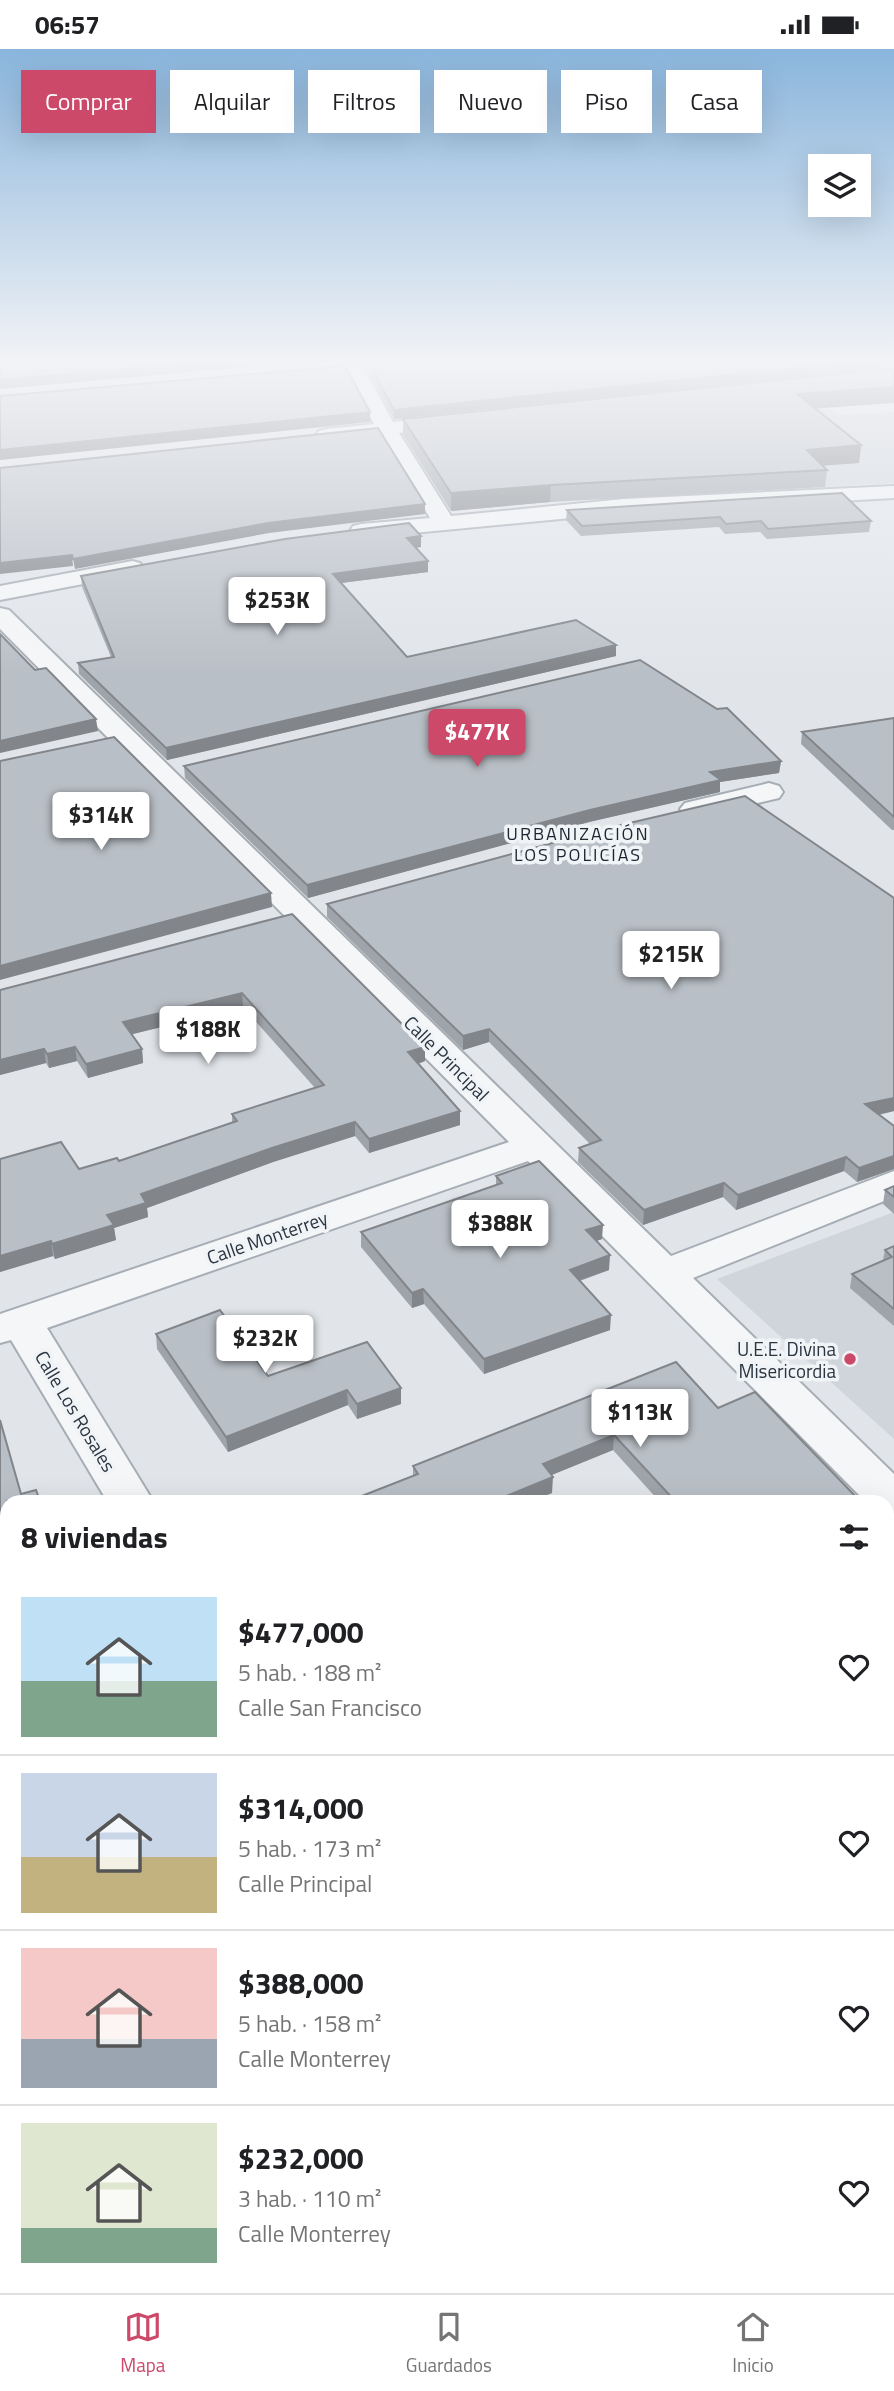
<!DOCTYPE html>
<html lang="es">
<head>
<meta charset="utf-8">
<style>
  :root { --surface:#fff; --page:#f6f6f6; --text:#202124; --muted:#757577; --line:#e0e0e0; --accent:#cc496a }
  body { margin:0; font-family:"Titillium Web",sans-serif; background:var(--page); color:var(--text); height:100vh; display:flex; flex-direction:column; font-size:26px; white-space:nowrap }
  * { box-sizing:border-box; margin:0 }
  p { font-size:23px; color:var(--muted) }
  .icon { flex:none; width:38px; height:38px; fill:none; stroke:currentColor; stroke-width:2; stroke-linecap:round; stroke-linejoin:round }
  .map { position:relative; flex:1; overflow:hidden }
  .side { position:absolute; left:0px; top:1446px; width:894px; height:800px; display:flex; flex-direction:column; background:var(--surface); border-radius:21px 21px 0 0; box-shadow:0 7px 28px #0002 }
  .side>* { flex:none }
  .top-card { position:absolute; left:21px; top:21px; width:852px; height:63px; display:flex; gap:14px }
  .buttons { position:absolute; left:808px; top:105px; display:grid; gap:14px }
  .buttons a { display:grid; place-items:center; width:63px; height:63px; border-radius:0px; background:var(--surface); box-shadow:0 7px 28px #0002; font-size:35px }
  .price { position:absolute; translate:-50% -60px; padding:0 16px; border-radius:7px; background:#fff; color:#222; font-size:23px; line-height:46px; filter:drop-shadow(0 2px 4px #0008) }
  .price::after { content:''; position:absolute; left:50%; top:42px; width:21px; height:16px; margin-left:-10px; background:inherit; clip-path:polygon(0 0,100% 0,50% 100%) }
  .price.current { background:var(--accent); color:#fff }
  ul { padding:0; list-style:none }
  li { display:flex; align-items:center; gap:21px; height:175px; padding:0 21px }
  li+li { border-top:2px solid var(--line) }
  li span { display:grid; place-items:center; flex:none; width:196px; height:140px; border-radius:0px; color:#555 }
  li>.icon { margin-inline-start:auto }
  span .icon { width:84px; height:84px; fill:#fffc; stroke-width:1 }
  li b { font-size:30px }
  h2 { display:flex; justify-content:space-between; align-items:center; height:84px; padding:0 21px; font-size:30px }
  .pill { padding:0 24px; border-radius:0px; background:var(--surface); box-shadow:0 7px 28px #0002; font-size:24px; line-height:63px }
  .pill.current { background:var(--accent); color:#fff }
  .status { display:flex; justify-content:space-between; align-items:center; height:49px; padding:0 35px; background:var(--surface); direction:ltr }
  .status svg { height:19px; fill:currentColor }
  .tab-bar { display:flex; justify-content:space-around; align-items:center; height:98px; border-top:2px solid var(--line); background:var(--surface); font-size:19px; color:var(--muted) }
  .tab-bar a { display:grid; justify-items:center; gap:4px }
  .tab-bar .current { color:var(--accent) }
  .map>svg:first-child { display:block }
  .built { fill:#cfd5db }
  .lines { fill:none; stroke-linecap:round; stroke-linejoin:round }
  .street-casing { stroke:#a6adb4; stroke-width:4 }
  .street { fill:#f4f6f8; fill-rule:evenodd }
  .wall { fill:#9fa4aa }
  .shaded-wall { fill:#82868b }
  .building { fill:#b9bfc6; stroke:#82868b; stroke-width:2 }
  .poi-dot { fill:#cc496a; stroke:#f1f4f7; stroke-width:2.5 }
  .labels { text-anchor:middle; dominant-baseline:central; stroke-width:7; stroke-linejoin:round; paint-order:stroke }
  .far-neighbourhood-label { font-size:18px; letter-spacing:2px; fill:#1c2632; stroke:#f1f4f7 }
  .street-label { font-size:19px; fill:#2a3541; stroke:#f1f4f7 }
  .poi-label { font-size:19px; fill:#2a3541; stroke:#f1f4f7; text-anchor:end }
</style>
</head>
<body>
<div class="status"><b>06:57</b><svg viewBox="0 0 49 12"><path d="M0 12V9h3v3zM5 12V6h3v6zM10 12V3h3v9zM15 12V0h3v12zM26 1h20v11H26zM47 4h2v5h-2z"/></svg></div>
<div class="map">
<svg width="894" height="2244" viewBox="0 0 894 2244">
  <rect width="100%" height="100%" fill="#e1e5ea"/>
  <!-- built -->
  <g class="built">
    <path d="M 804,341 L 838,366 L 894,363 L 894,434 L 690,445 Z"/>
    <path d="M 894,1163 L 894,1390 L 717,1230 Z"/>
  </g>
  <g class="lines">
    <defs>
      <g id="street">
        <path d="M 342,312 L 415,312 L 406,317 L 365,321 L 393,373 L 454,366 L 461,368 L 464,372 L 461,376 L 399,384 L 451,467 L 624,450 L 894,437 L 894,449 L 624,464 L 361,489 L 353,487 L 350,482 L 353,477 L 361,475 L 430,469 L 380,386 L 326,392 L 319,390 L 316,386 L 319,382 L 326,380 L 374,375 L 347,323 L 295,327 L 286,322 L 295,317 Z"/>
        <path d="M 132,512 L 140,514 L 144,519 L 140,524 L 0,551 L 0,537 Z"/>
        <path d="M 0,559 L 9,561 L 671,1207 L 894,1122 L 894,1148 L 693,1229 L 894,1425 L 894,1470 L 887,1468 L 887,1452 L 865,1452 L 528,1112 L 47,1279 L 153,1452 L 107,1452 L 11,1291 L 0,1294 L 0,1265 L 509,1093 L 0,580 Z"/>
        <path d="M 769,734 L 779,737 L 783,743 L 779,749 L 695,769 L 685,766 L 680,760 L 685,754 Z"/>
        <path d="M 894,1928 L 894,1985 L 887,1988 L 887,1931 Z"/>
        <path d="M 334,2238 L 409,2238 L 407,2244 L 332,2244 Z"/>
        <path d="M 571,2238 L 638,2238 L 640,2244 L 573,2244 Z"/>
      </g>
    </defs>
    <!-- street casing -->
    <use href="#street" class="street-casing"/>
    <!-- street -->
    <use href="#street" class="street"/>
  </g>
  <!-- wall -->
  <g class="wall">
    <path d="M 369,314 L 883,319 L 394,370 L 369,323 Z"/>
    <path d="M 815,359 L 861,396 L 859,414 L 823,416 L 827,421 L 825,438 L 550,453 L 451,462 L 403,386 L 403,370 Z"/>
    <path d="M 567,461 L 871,472 L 869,483 L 767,490 L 760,483 L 725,485 L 719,478 L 581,487 L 566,471 Z"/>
    <path d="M 421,498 L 416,499 L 428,512 L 428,523 L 341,534 L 407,608 L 616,607 L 167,711 L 79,625 L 78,614 L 111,608 L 82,538 L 81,527 Z"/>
    <path d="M 894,669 L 894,781 L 892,781 L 801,695 L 802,683 Z"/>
    <path d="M 781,712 L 779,724 L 720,733 L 720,743 L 589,773 L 308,849 L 185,729 L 184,717 Z"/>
    <path d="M 894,849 L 894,1062 L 879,1066 L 894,1077 L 894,1120 L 857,1133 L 844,1122 L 736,1161 L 723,1148 L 643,1176 L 578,1113 L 579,1099 L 590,1095 L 489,993 L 463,1001 L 327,868 L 327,855 Z"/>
    <path d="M 292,865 L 425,1012 L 418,1015 L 460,1062 L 460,1076 L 369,1104 L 355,1087 L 273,1113 L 147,1159 L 148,1168 L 114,1179 L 116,1191 L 55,1210 L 53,1207 L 0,1223 L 0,1110 L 79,1120 L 119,1112 L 232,1073 L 232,1065 L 315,1039 L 243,958 L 132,985 L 142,1000 L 143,1014 L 88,1029 L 77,1012 L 49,1019 L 46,1014 L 0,1026 L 0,941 Z"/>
    <path d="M 496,1127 L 602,1190 L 596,1192 L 609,1221 L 580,1232 L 610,1281 L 484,1325 L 424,1255 L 412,1259 L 361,1198 L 361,1183 L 496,1136 Z"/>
    <path d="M 894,1137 L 894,1165 L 883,1155 L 885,1141 Z"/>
    <path d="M 894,1197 L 894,1277 L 850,1239 L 852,1225 L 883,1211 L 885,1201 Z"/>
    <path d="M 156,1285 L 268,1327 L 367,1293 L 401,1355 L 357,1370 L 348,1356 L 228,1403 L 157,1300 Z"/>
    <path d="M 718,1359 L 860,1452 L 659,1452 L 613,1401 L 551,1426 L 552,1444 L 531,1452 L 349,1452 L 413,1427 L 413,1417 Z"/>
    <path d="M 887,1480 L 894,1487 L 894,1715 L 887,1707 Z"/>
    <path d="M 699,2238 L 887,2238 L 894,2244 L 703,2244 Z"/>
  </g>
  <!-- shaded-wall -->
  <g class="shaded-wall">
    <path d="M 214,312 L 314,312 L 0,340 L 0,331 Z"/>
    <path d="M 862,312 L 883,312 L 883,319 L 394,370 L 394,361 Z"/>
    <path d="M 894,338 L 894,354 L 795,361 L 797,345 Z"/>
    <path d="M 370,363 L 370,373 L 0,411 L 0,401 Z"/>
    <path d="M 861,396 L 859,414 L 805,418 L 807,401 Z"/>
    <path d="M 551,436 L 550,453 L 451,462 L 451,444 Z"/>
    <path d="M 425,455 L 425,465 L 269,484 L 75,520 L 73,510 L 268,474 Z"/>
    <path d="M 421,487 L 421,498 L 407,500 L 407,489 Z"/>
    <path d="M 72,506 L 73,517 L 0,525 L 0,514 Z"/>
    <path d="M 428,512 L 428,523 L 333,535 L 333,525 Z"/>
    <path d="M 616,596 L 616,607 L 167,711 L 166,699 Z"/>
    <path d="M 96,670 L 98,682 L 0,704 L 0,692 Z"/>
    <path d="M 781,712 L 779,724 L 720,733 L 720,743 L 589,773 L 308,849 L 307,836 L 710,723 Z"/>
    <path d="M 271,844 L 272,858 L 0,931 L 0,917 Z"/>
    <path d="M 242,944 L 243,958 L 125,987 L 123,973 Z"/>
    <path d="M 489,980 L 489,993 L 463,1001 L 463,987 Z"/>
    <path d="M 75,998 L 77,1012 L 49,1019 L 47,1005 Z"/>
    <path d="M 425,998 L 425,1012 L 409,1018 L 408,1003 Z"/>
    <path d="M 44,1000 L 46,1014 L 0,1026 L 0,1011 Z"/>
    <path d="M 142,1000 L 143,1014 L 88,1029 L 86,1015 Z"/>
    <path d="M 894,1049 L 894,1062 L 863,1069 L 865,1055 Z"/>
    <path d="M 460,1062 L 460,1076 L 369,1104 L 369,1090 Z"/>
    <path d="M 355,1073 L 355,1087 L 273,1113 L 147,1159 L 148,1168 L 114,1179 L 116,1191 L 55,1210 L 52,1195 L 107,1166 L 141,1145 L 272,1099 Z"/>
    <path d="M 894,1107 L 894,1120 L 857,1133 L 859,1119 Z"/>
    <path d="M 846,1108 L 844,1122 L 736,1161 L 738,1146 Z"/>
    <path d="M 724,1134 L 723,1148 L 643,1176 L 644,1161 Z"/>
    <path d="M 603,1176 L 602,1190 L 585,1196 L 586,1181 Z"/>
    <path d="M 51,1192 L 53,1207 L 0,1223 L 0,1207 Z"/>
    <path d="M 610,1206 L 609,1221 L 569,1235 L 570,1221 Z"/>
    <path d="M 423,1240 L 424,1255 L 412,1259 L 412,1244 Z"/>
    <path d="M 611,1266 L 610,1281 L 484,1325 L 484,1310 Z"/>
    <path d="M 401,1339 L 401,1355 L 357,1370 L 357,1355 Z"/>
    <path d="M 347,1341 L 348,1356 L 228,1403 L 226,1388 Z"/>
    <path d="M 614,1386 L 613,1401 L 542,1430 L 543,1415 Z"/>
    <path d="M 553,1428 L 552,1444 L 531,1452 L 494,1452 Z"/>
    <path d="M 7,1770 L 7,1787 L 0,1790 L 0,1773 Z"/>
    <path d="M 894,1861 L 894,1875 L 887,1879 L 887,1865 Z"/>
  </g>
  <!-- building -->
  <g class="building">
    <path d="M 0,312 L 214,312 L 0,331 Z"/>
    <path d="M 394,312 L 862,312 L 394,361 L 369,314 Z"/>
    <path d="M 345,317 L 370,363 L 0,401 L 0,347 Z"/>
    <path d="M 894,319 L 894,338 L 797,345 L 861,396 L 807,401 L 827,421 L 551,436 L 451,444 L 403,370 Z"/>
    <path d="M 378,379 L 425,455 L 268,474 L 73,510 L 72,506 L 0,514 L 0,419 Z"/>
    <path d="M 842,444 L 871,472 L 768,480 L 761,472 L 726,475 L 720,468 L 582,477 L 567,461 Z"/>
    <path d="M 409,474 L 421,487 L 407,489 L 428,512 L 333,525 L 407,608 L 576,571 L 616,596 L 166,699 L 78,614 L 114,608 L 81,527 L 285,490 Z"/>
    <path d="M 0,585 L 35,621 L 46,619 L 96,670 L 0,692 Z"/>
    <path d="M 640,611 L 717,660 L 727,659 L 781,712 L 710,723 L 721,731 L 590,761 L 307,836 L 184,717 Z"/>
    <path d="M 894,669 L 894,768 L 802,683 Z"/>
    <path d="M 114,688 L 271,844 L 0,917 L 0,712 Z"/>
    <path d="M 745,747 L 894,849 L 894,1049 L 865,1055 L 894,1077 L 894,1107 L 859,1119 L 846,1108 L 738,1146 L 724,1134 L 644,1161 L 579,1099 L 601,1091 L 489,980 L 463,987 L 327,855 L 608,779 Z"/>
    <path d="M 292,865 L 425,998 L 408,1003 L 460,1062 L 369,1090 L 355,1073 L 272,1099 L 141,1145 L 146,1154 L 107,1166 L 114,1176 L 52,1195 L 51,1192 L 0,1207 L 0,1110 L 61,1093 L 79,1120 L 117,1109 L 119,1112 L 237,1072 L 232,1065 L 324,1036 L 242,944 L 123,973 L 142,1000 L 86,1015 L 75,998 L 47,1005 L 44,1000 L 0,1011 L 0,941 Z"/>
    <path d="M 539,1112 L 603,1176 L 586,1181 L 610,1206 L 570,1221 L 611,1266 L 484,1310 L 423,1240 L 412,1244 L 361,1183 L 502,1134 L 496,1127 Z"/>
    <path d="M 894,1137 L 894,1148 L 885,1141 Z"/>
    <path d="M 894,1197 L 894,1260 L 852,1225 L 892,1208 L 885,1201 Z"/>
    <path d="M 220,1261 L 268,1327 L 367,1293 L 401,1339 L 357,1355 L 347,1341 L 226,1388 L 156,1285 Z"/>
    <path d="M 676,1313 L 718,1359 L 755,1343 L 860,1452 L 675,1452 L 614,1386 L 543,1415 L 553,1428 L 494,1452 L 349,1452 L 418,1425 L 413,1417 Z"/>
    <path d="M 0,1371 L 21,1445 L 36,1441 L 40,1452 L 7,1452 L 7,1770 L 0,1773 Z"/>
    <path d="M 887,1480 L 894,1487 L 894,1696 L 887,1688 Z"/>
    <path d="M 894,1741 L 894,1861 L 887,1865 L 887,1745 Z"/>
    <path d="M 7,2093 L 7,2238 L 38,2238 L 40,2244 L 0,2244 L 0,2096 Z"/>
    <path d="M 887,2187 L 894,2196 L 894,2244 L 722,2244 L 718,2238 L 887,2238 Z"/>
  </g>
  <!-- sky -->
  <linearGradient id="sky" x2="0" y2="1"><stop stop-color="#8ab5dc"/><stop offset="0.5" stop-color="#f2f3f6"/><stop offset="1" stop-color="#f2f3f6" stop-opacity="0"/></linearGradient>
  <rect width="894" height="626" fill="url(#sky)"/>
  <!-- markers -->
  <circle class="poi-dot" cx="850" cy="1310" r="7"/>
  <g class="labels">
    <!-- far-neighbourhood labels -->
    <g class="far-neighbourhood-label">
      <text x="578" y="784">URBANIZACIÓN<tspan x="578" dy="21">LOS POLICÍAS</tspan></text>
    </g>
    <!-- street labels -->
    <g class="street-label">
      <text transform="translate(447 1009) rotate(45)">Calle Principal</text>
      <text transform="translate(267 1188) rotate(-19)">Calle Monterrey</text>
      <text transform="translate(76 1362) rotate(59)">Calle Los Rosales</text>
    </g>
    <!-- poi labels -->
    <g class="poi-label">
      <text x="836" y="1299">U.E.E. Divina<tspan x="836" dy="22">Misericordia</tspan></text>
    </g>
  </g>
</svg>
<div class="buttons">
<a><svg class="icon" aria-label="layers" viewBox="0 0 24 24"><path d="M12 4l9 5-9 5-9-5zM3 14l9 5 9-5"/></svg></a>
</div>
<b class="price" style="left:277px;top:588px">$253K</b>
<b class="price current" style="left:477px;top:720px">$477K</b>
<b class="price" style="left:101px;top:803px">$314K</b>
<b class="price" style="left:671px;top:942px">$215K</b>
<b class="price" style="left:208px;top:1017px">$188K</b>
<b class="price" style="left:500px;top:1211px">$388K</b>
<b class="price" style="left:265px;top:1326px">$232K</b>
<b class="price" style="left:640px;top:1400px">$113K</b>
<div class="top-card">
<a class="pill current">Comprar</a>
<a class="pill">Alquilar</a>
<a class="pill">Filtros</a>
<a class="pill">Nuevo</a>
<a class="pill">Piso</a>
<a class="pill">Casa</a>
</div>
<section class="side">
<h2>8 viviendas<svg class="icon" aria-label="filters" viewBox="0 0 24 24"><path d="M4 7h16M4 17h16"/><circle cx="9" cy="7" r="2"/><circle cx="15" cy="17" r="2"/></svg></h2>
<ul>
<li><span style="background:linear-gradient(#bfe0f5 60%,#7fa58c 0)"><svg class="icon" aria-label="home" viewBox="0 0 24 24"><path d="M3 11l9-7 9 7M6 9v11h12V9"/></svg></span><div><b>$477,000</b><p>5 hab. · 188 m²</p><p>Calle San Francisco</p></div><svg class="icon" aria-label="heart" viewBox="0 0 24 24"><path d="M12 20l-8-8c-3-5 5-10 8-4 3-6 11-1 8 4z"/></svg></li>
<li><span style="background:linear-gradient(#c9d6e8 60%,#c2b280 0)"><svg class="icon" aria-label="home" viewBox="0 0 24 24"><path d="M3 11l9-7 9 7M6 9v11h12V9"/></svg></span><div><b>$314,000</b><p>5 hab. · 173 m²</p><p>Calle Principal</p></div><svg class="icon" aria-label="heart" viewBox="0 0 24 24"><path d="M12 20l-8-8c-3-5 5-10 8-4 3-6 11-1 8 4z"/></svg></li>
<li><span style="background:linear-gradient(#f6c9c9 65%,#9aa5b1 0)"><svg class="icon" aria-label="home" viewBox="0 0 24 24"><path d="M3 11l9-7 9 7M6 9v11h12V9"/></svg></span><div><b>$388,000</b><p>5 hab. · 158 m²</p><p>Calle Monterrey</p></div><svg class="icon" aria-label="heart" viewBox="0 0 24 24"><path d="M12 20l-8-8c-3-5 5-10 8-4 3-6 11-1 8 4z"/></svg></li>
<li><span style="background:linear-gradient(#dfe7d0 75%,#7fa58c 0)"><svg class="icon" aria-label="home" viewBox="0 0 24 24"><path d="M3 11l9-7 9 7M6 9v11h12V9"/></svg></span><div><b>$232,000</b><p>3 hab. · 110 m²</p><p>Calle Monterrey</p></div><svg class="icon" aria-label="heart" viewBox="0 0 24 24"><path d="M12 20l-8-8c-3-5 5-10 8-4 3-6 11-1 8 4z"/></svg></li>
</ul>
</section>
</div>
<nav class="tab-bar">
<a class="current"><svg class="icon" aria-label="map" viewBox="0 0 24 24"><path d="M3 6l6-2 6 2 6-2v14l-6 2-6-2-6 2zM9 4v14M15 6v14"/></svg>Mapa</a>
<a><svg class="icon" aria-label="saved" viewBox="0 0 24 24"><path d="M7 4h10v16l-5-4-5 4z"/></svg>Guardados</a>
<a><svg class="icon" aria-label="home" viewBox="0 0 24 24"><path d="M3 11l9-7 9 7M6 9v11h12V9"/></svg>Inicio</a>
</nav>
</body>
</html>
